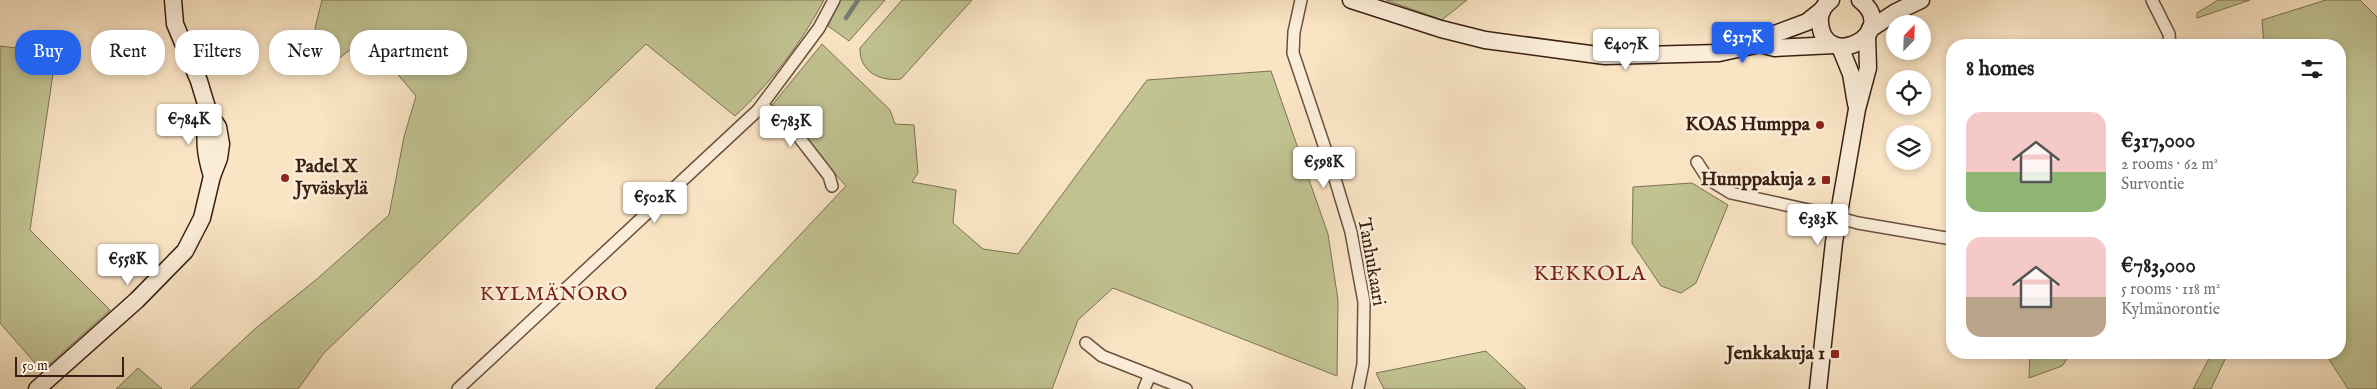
<!DOCTYPE html>
<html lang="en">
<head>
<meta charset="utf-8">
<style>
  :root { --surface:#fff; --page:#f2f2f2; --text:#202124; --muted:#757577; --accent:#2563eb }
  body { margin:0; font-family:"IM FELL English",serif; background:var(--page); color:var(--text); height:100vh; display:flex; flex-direction:column; font-size:19px; white-space:nowrap }
  * { box-sizing:border-box; margin:0 }
  p { font-size:16px; color:var(--muted) }
  .icon { flex:none; width:28px; height:28px; fill:none; stroke:currentColor; stroke-width:2; stroke-linecap:round; stroke-linejoin:round }
  .map { position:relative; flex:1; overflow:hidden }
  .drawer { position:absolute; left:1946px; top:39px; width:400px; height:320px; display:flex; flex-direction:column; background:var(--surface); border-radius:20px; box-shadow:0 2px 8px #0003 }
  .drawer>* { flex:none }
  .top-card { position:absolute; left:15px; top:30px; width:475px; height:45px; display:flex; gap:10px }
  .needle { width:32px; rotate:23deg }
  .controls { position:absolute; left:1886px; top:15px; display:grid; gap:10px }
  .controls a { display:grid; place-items:center; width:45px; height:45px; border-radius:50%; background:var(--surface); box-shadow:0 2px 8px #0003; font-size:25px }
  .scale { position:absolute; left:15px; bottom:12px; width:109px; box-sizing:border-box; padding-left:5px; border:2px solid #3a2012; border-top:0; font-size:14px; line-height:18px; white-space:nowrap; color:#3a2012; -webkit-text-stroke:4px #fbedd9; paint-order:stroke }
  .price { position:absolute; translate:-50% -42px; padding:0 11px; border-radius:5px; background:#fff; color:#222; font-size:16px; line-height:32px; filter:drop-shadow(0 1px 2px #0008) }
  .price::after { content:''; position:absolute; left:50%; top:30px; width:15px; height:11px; margin-left:-8px; background:inherit; clip-path:polygon(0 0,100% 0,50% 100%) }
  .price.on { background:var(--accent); color:#fff }
  ul { padding:0; list-style:none }
  li { display:flex; align-items:center; gap:15px; height:125px; padding:0 20px }
  li span { display:grid; place-items:center; flex:none; width:140px; height:100px; border-radius:15px; color:#555 }
  li>.icon { margin-inline-start:auto }
  span .icon { width:60px; height:60px; fill:#fffc; stroke-width:1 }
  li b { font-size:21px }
  h2 { display:flex; justify-content:space-between; align-items:center; height:60px; padding:0 20px; font-size:21px }
  .tag { padding:0 18px; border-radius:20px; background:var(--surface); box-shadow:0 2px 8px #0003; font-size:18px; line-height:45px }
  .tag.on { background:var(--accent); color:#fff }
  .map>svg:first-child { display:block }
  .green { fill:#c1c392; stroke:#7e7252 }
  .lines { fill:none; stroke-linecap:round; stroke-linejoin:round }
  .stream { stroke:#777f77; stroke-width:4.5 }
  .street-casing { stroke:#6a513e; stroke-width:14 }
  .secondary-casing { stroke:#3a2012; stroke-width:19 }
  .street { stroke:#fbedd9; stroke-width:11 }
  .secondary { stroke:#fbedd9; stroke-width:16 }
  .poi-dot { fill:#8f2418; stroke:#fbedd9; stroke-width:2 }
  .labels { text-anchor:middle; dominant-baseline:central; stroke-width:5; stroke-linejoin:round; paint-order:stroke }
  .poi-label { font-size:19px; font-weight:bold; fill:#3a2012; stroke:#fbedd9; text-anchor:end }
  .street-label { font-size:19px; fill:#3a2012; stroke:#fbedd9 }
  .neighbourhood-label { font-size:20px; letter-spacing:1px; fill:#7a1f14; stroke:#fbedd9 }
  .quarter-label { font-size:21px; letter-spacing:1px; fill:#7a1f14; stroke:#fbedd9 }
</style>
</head>
<body>
<div class="map">
<svg width="2377" height="389" viewBox="0 0 2377 389">
  <rect width="100%" height="100%" fill="#f9e4c4"/>
  <filter id="stains"><feTurbulence type="fractalNoise" baseFrequency=".004" numOctaves="4"/><feColorMatrix values="0 0 0 0 .2 0 0 0 0 .09 0 0 0 0 .02 0 0 0 .5 -.17"/></filter>
  <radialGradient id="worn" r=".72"><stop offset=".6" stop-color="#630" stop-opacity="0"/><stop offset="1" stop-color="#630" stop-opacity=".3"/></radialGradient>
  <!-- green -->
  <g class="green">
    <path d="M 322,0 L 824,0 C 802,42 770,84 735,116 L 646,44 L 324,353 L 298,389 L 190,389 L 256,328 L 317,279 L 389,215 L 404,137 L 416,96 L 366,37 L 336,61 L 315,28 Z"/>
    <path d="M 840,0 L 885,0 L 849,41 L 828,26 Z"/>
    <path d="M 902,0 L 972,0 L 901,79 C 881,82 859,72 860,48 Z"/>
    <path d="M 1386,0 L 1467,0 L 1442,20 Z"/>
    <path d="M 2218,0 L 2250,0 L 2197,18 L 2197,13 Z"/>
    <path d="M 2326,0 L 2360,0 L 2377,17 L 2377,389 L 2348,389 L 2325,353 L 2340,352 L 2340,45 L 2264,45 L 2262,20 Z"/>
    <path d="M 822,44 L 890,110 L 895,124 L 914,125 L 918,173 L 912,182 L 956,190 L 953,223 L 983,249 L 1018,254 L 1147,80 L 1271,71 L 1328,234 L 1338,300 L 1337,376 L 1113,288 L 1078,320 L 1052,389 L 655,389 L 846,186 L 773,104 Z"/>
    <path d="M 0,46 L 56,53 L 30,230 L 110,310 L 42,371 L 0,323 Z"/>
    <path d="M 1692,183 L 1728,205 L 1696,283 L 1681,293 L 1661,286 L 1632,243 L 1633,187 Z"/>
    <path d="M 1486,351 L 1526,389 L 1384,389 L 1376,373 Z"/>
    <path d="M 2030,353 L 2030,352 L 2071,353 L 2062,366 L 2029,378 Z"/>
    <path d="M 2212,353 L 2228,353 L 2211,389 L 2193,389 Z"/>
    <path d="M 138,368 L 162,389 L 116,389 Z"/>
  </g>
  <g class="lines">
    <!-- stream -->
    <path class="stream" d="M 846,18 L 858,0"/>
    <defs>
      <g id="street">
        <path d="M 1301,0 L 1294,32 L 1293,53 L 1332,169 L 1351,232 L 1364,302 L 1363,364 L 1358,389"/>
        <path d="M 2152,0 L 2169,34 L 2170,45"/>
        <path d="M 762,105 L 798,136 L 829,176 L 832,186"/>
        <path d="M 1697,162 L 1708,179 L 1731,193 L 1818,212 L 1858,223 L 1952,239"/>
        <path d="M 1086,343 L 1102,356 L 1186,389"/>
        <path d="M 458,389 L 758,110 L 819,28 L 834,0"/>
        <path d="M 1144,389 L 1150,375"/>
      </g>
      <g id="secondary">
        <path d="M 1351,0 L 1441,29 L 1485,40 L 1605,56 L 1719,53 L 1760,44 L 1772,35 L 1807,22 L 1822,10"/>
        <path d="M 1831,0 C 1823,6 1819,14 1820,23 C 1824,73 1902,33 1860,0"/>
        <path d="M 1870,29 L 1896,12 L 1921,0"/>
        <path d="M 1760,44 L 1775,48 L 1834,45"/>
        <path d="M 1840,47 L 1851,74 L 1856,104"/>
        <path d="M 209,114 C 203,136 205,154 212,176"/>
        <path d="M 37,389 L 137,300 L 185,251 L 202,218 L 212,176 L 219,158 L 221,144 L 218,127 L 209,114 L 199,81 L 175,24 L 173,0"/>
        <path d="M 1818,389 L 1834,242 L 1857,109 L 1868,68 L 1867,35"/>
      </g>
    </defs>
    <!-- street casing -->
    <use href="#street" class="street-casing"/>
    <!-- secondary casing -->
    <use href="#secondary" class="secondary-casing"/>
    <!-- street -->
    <use href="#street" class="street"/>
    <!-- secondary -->
    <use href="#secondary" class="secondary"/>
  </g>
  <!-- markers -->
  <g class="poi-dot">
    <circle cx="1820" cy="125" r="5"/>
    <circle cx="285" cy="178" r="5"/>
    <rect x="1821" y="175" width="10" height="10" rx="2.5"/>
    <rect x="1830" y="349" width="10" height="10" rx="2.5"/>
  </g>
  <g class="labels">
    <!-- poi labels -->
    <g class="poi-label">
      <text x="1810" y="125">KOAS Humppa</text>
      <text x="295" y="167" text-anchor="start">Padel X<tspan x="295" dy="22">Jyväskylä</tspan></text>
      <text x="1816" y="180">Humppakuja 2</text>
      <text x="1825" y="354">Jenkkakuja 1</text>
    </g>
    <!-- street labels -->
    <g class="street-label">
      <text transform="translate(1371 262) rotate(80)">Tanhukaari</text>
    </g>
    <!-- neighbourhood labels -->
    <g class="neighbourhood-label">
      <text x="554" y="294">KYLMÄNORO</text>
    </g>
    <!-- quarter labels -->
    <g class="quarter-label">
      <text x="1590" y="274">KEKKOLA</text>
    </g>
  </g>
  <rect width="100%" height="100%" filter="url(#stains)"/>
  <rect width="100%" height="100%" fill="url(#worn)"/>
</svg>
<div class="controls">
<a><svg class="needle" viewBox="-14 -14 28 28"><path d="M0-13l5 13h-10z" fill="#e53935"/><path d="M0 13l5-13h-10z" fill="#757577"/></svg></a>
<a><svg class="icon" aria-label="locate" viewBox="0 0 24 24"><circle cx="12" cy="12" r="6"/><path d="M12 2v4M12 18v4M2 12h4M18 12h4"/></svg></a>
<a><svg class="icon" aria-label="layers" viewBox="0 0 24 24"><path d="M12 4l9 5-9 5-9-5zM3 14l9 5 9-5"/></svg></a>
</div>
<div class="scale">50 m</div>
<b class="price on" style="left:1743px;top:64px">€317K</b>
<b class="price" style="left:1626px;top:71px">€407K</b>
<b class="price" style="left:189px;top:146px">€784K</b>
<b class="price" style="left:791px;top:148px">€783K</b>
<b class="price" style="left:1324px;top:189px">€598K</b>
<b class="price" style="left:655px;top:224px">€502K</b>
<b class="price" style="left:1818px;top:246px">€383K</b>
<b class="price" style="left:128px;top:286px">€558K</b>
<div class="top-card">
<a class="tag on">Buy</a>
<a class="tag">Rent</a>
<a class="tag">Filters</a>
<a class="tag">New</a>
<a class="tag">Apartment</a>
</div>
<section class="drawer">
<h2>8 homes<svg class="icon" aria-label="filters" viewBox="0 0 24 24"><path d="M4 7h16M4 17h16"/><circle cx="9" cy="7" r="2"/><circle cx="15" cy="17" r="2"/></svg></h2>
<ul>
<li><span style="background:linear-gradient(#f6c9c9 60%,#8fb573 0)"><svg class="icon" aria-label="home" viewBox="0 0 24 24"><path d="M3 11l9-7 9 7M6 9v11h12V9"/></svg></span><div><b>€317,000</b><p>2 rooms · 62 m²</p><p>Survontie</p></div></li>
<li><span style="background:linear-gradient(#f6c9c9 60%,#b9a48a 0)"><svg class="icon" aria-label="home" viewBox="0 0 24 24"><path d="M3 11l9-7 9 7M6 9v11h12V9"/></svg></span><div><b>€783,000</b><p>5 rooms · 118 m²</p><p>Kylmänorontie</p></div></li>
</ul>
</section>
</div>
</body>
</html>
